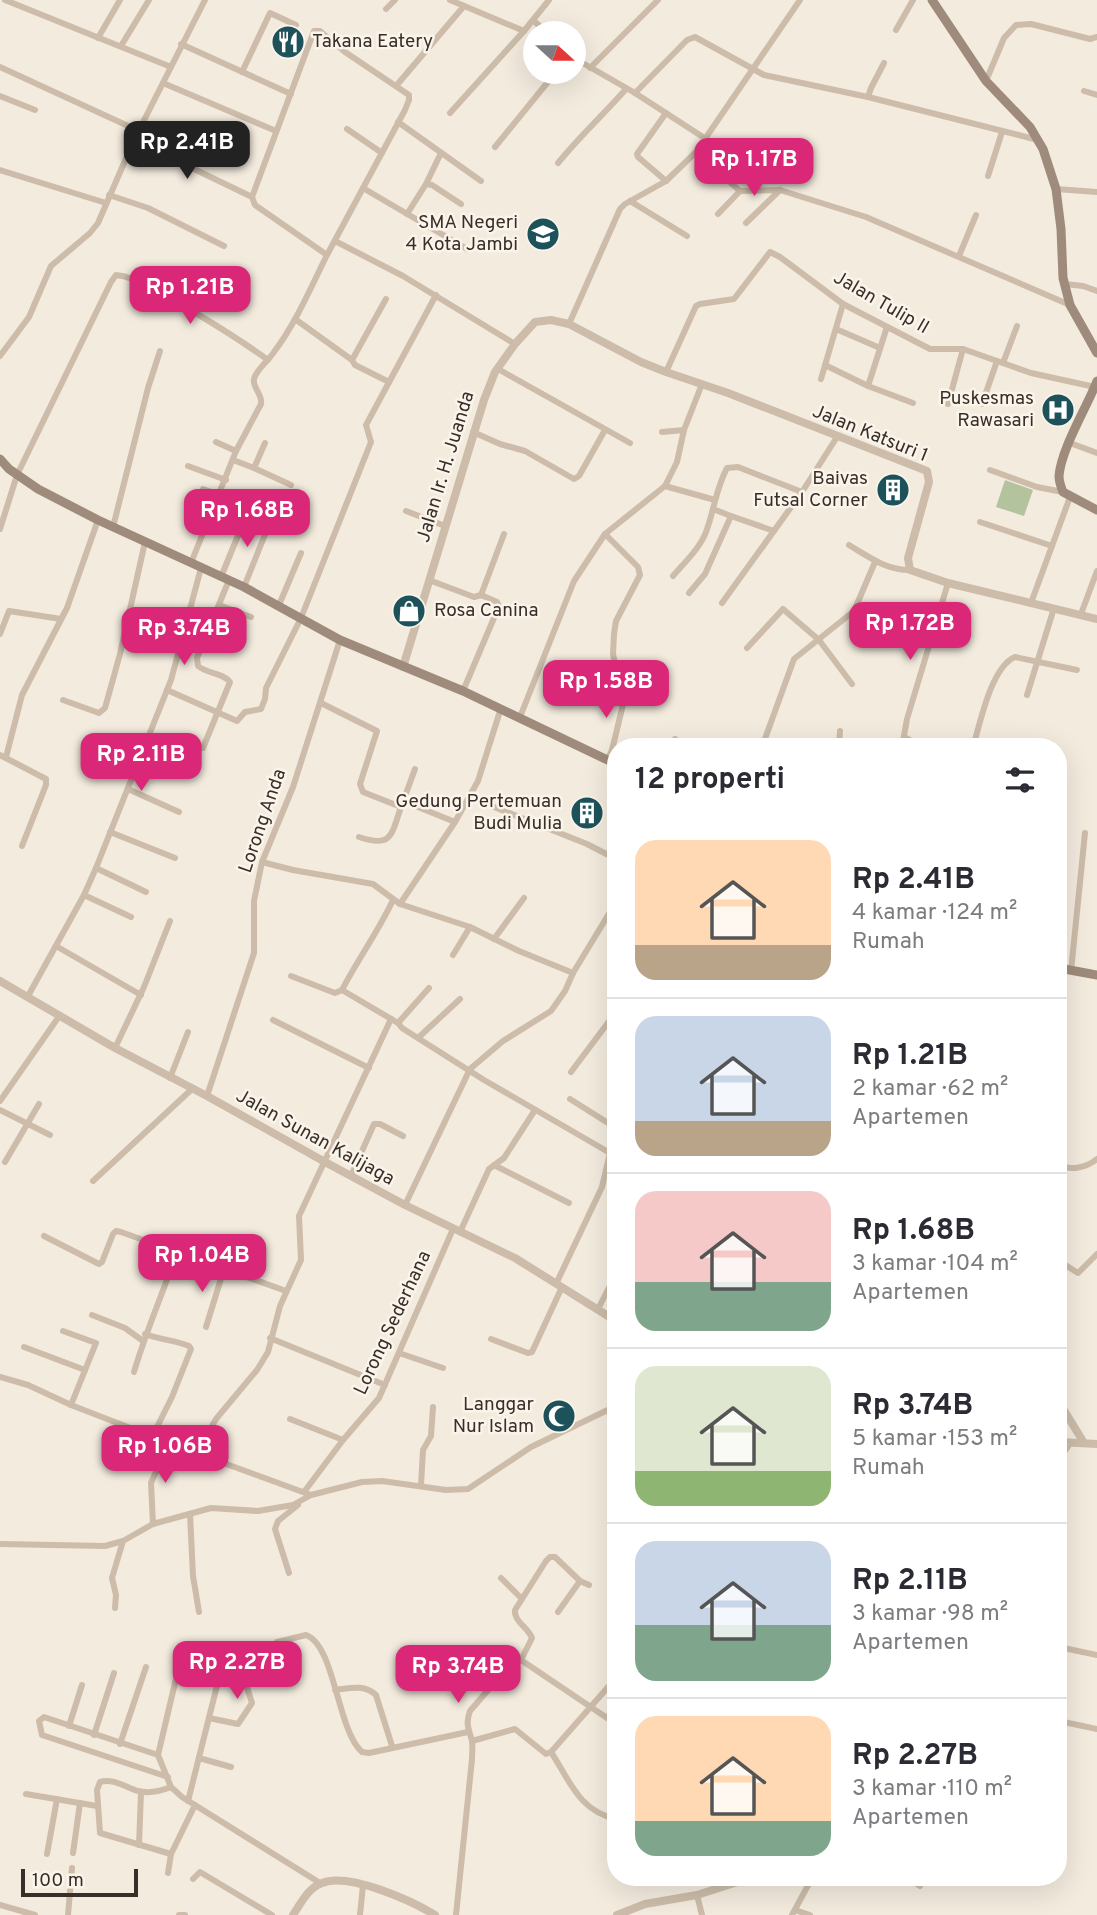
<!DOCTYPE html>
<html lang="id">
<head>
<meta charset="utf-8">
<style>
  :root { --surface:#fff; --page:#f2f2f3; --text:#2b2b33; --muted:#7c7c81; --line:#e1e1e2; --accent:#db2777 }
  body { margin:0; font-family:Overpass,sans-serif; background:var(--page); color:var(--text); height:100vh; display:flex; flex-direction:column; font-size:26px; white-space:nowrap }
  * { box-sizing:border-box; margin:0 }
  p { font-size:23px; color:var(--muted) }
  .icon { flex:none; width:38px; height:38px; fill:none; stroke:currentColor; stroke-width:2; stroke-linecap:round; stroke-linejoin:round }
  .map { position:relative; flex:1; overflow:hidden }
  .side { position:absolute; left:607px; top:738px; width:460px; height:1148px; display:flex; flex-direction:column; background:var(--surface); border-radius:28px; box-shadow:0 7px 28px #0002 }
  .side>* { flex:none }
  .needle { width:46px; rotate:111deg }
  .buttons { position:absolute; left:523px; top:21px; display:grid; gap:14px }
  .buttons a { display:grid; place-items:center; width:63px; height:63px; border-radius:50%; background:var(--surface); box-shadow:0 7px 28px #0002; font-size:35px }
  .scale { position:absolute; left:21px; bottom:18px; width:117px; box-sizing:border-box; padding-left:7px; border:4px solid #392f29; border-top:0; font-size:19px; line-height:24px; white-space:nowrap; color:#392f29; -webkit-text-stroke:5px #faf4eb; paint-order:stroke }
  .price { position:absolute; translate:-50% -60px; padding:0 16px; border-radius:14px; background:var(--accent); color:#fff; font-size:23px; line-height:46px; filter:drop-shadow(0 2px 4px #0008) }
  .price::after { content:''; position:absolute; left:50%; top:42px; width:21px; height:16px; margin-left:-10px; background:inherit; clip-path:polygon(0 0,100% 0,50% 100%) }
  .price.active { background:#222; color:#fff }
  ul { padding:0; list-style:none }
  li { display:flex; align-items:center; gap:21px; height:175px; padding:0 28px }
  li+li { border-top:2px solid var(--line) }
  li span { display:grid; place-items:center; flex:none; width:196px; height:140px; border-radius:21px; color:#555 }
  li>.icon { margin-inline-start:auto }
  span .icon { width:84px; height:84px; fill:#fffc; stroke-width:1 }
  li b { font-size:30px }
  h2 { display:flex; justify-content:space-between; align-items:center; height:84px; padding:0 28px; font-size:30px }
  .map>svg:first-child { display:block }
  .green { fill:#b3c39d }
  .lines { fill:none; stroke-linecap:round; stroke-linejoin:round }
  .minor { stroke:#ccbca9; stroke-width:6 }
  .tertiary { stroke:#ccbca9; stroke-width:8 }
  .secondary { stroke:#9f8b7b; stroke-width:9 }
  .labels { text-anchor:middle; dominant-baseline:central; stroke-width:5; stroke-linejoin:round; paint-order:stroke }
  .poi-label { font-size:19px; fill:#392f29; stroke:#faf4eb; text-anchor:end }
  .street-label { font-size:19px; fill:#392f29; stroke:#faf4eb }
</style>
</head>
<body>
<div class="map">
<svg width="1097" height="1915" viewBox="0 0 1097 1915">
  <rect width="100%" height="100%" fill="#f3ebde"/>
  <!-- green -->
  <path class="green" d="M 1005,480 L 1033,490 L 1024,516 L 996,507 Z"/>
  <g class="lines">
    <!-- minor -->
    <g class="minor">
      <path d="M 5,0 L 171,67"/>
      <path d="M 450,0 L 524,31 L 549,0"/>
      <path d="M 386,9 L 395,0"/>
      <path d="M 533,20 L 547,33"/>
      <path d="M 896,30 L 913,0"/>
      <path d="M 98,38 L 120,0"/>
      <path d="M 181,44 L 291,94"/>
      <path d="M 121,46 L 149,0"/>
      <path d="M 574,58 L 635,93 L 706,139"/>
      <path d="M 0,67 L 139,131"/>
      <path d="M 590,68 L 658,0"/>
      <path d="M 242,72 L 270,13 L 296,25"/>
      <path d="M 986,81 L 1004,38 L 1016,25 L 1031,24 L 1090,39 L 1097,37"/>
      <path d="M 163,83 L 276,131"/>
      <path d="M 396,86 L 464,6"/>
      <path d="M 1084,91 L 1097,95"/>
      <path d="M 635,93 L 687,40 L 695,37 L 764,75 L 868,97 L 1038,140"/>
      <path d="M 0,96 L 35,110"/>
      <path d="M 868,97 L 871,88 L 884,63"/>
      <path d="M 450,113 L 524,31"/>
      <path d="M 398,122 L 481,181"/>
      <path d="M 347,129 L 382,153"/>
      <path d="M 134,140 L 252,197 L 255,205 L 327,255 L 405,110 L 409,100 L 409,95 L 345,52 L 320,31 L 314,31 L 252,197"/>
      <path d="M 495,147 L 556,72"/>
      <path d="M 696,152 L 740,191 L 780,190 L 866,217 L 1070,305"/>
      <path d="M 558,163 C 579,137 604,114 626,89"/>
      <path d="M 0,170 L 106,203"/>
      <path d="M 988,176 L 1002,132"/>
      <path d="M 666,181 L 638,157 L 637,154 L 666,113"/>
      <path d="M 426,184 L 441,153"/>
      <path d="M 363,188 L 467,249"/>
      <path d="M 1056,189 L 1097,192"/>
      <path d="M 109,195 L 148,208 L 224,246"/>
      <path d="M 630,201 L 687,236"/>
      <path d="M 407,214 L 426,184 L 432,185 L 461,204"/>
      <path d="M 718,214 L 740,191"/>
      <path d="M 746,223 L 780,190"/>
      <path d="M 335,241 L 403,276 L 515,344"/>
      <path d="M 959,256 L 976,215"/>
      <path d="M 1065,284 L 1083,286 L 1097,291"/>
      <path d="M 386,299 L 352,360 L 355,365 L 389,382"/>
      <path d="M 295,319 L 352,360"/>
      <path d="M 569,324 L 620,209 L 625,204 L 666,181 L 696,152 L 800,0"/>
      <path d="M 887,327 L 868,386 L 913,403"/>
      <path d="M 836,329 L 880,348"/>
      <path d="M 0,356 L 29,317 L 51,266 L 90,233 L 98,223 L 134,140 L 205,0"/>
      <path d="M 1003,363 L 1017,326"/>
      <path d="M 825,365 L 868,386"/>
      <path d="M 498,369 L 630,443"/>
      <path d="M 666,372 L 696,306 L 700,304 L 734,299 L 770,252 L 780,257 L 843,304 L 930,349 L 963,349 L 1031,373 L 1095,387"/>
      <path d="M 821,379 L 843,304"/>
      <path d="M 948,404 L 963,349"/>
      <path d="M 982,404 L 997,361"/>
      <path d="M 473,432 L 500,444 L 525,451 L 574,479 L 579,476 L 605,430"/>
      <path d="M 662,432 L 684,430"/>
      <path d="M 216,442 L 236,451"/>
      <path d="M 1070,443 L 1097,453"/>
      <path d="M 233,460 L 254,468 L 265,443"/>
      <path d="M 188,466 L 226,480"/>
      <path d="M 254,468 L 291,485"/>
      <path d="M 990,470 L 1037,487 L 1063,492"/>
      <path d="M 665,486 L 715,500"/>
      <path d="M 203,489 L 220,495"/>
      <path d="M 406,511 L 445,526"/>
      <path d="M 731,516 L 774,531"/>
      <path d="M 980,522 L 1052,546"/>
      <path d="M 113,527 L 148,388 L 160,351"/>
      <path d="M 0,529 L 17,475 L 111,282 L 116,275 C 131,276 144,285 157,291 C 195,312 232,334 268,360"/>
      <path d="M 605,534 L 638,567 L 640,575 L 616,621 L 614,634 L 613,654 L 616,668 L 628,684 L 612,750 L 607,760"/>
      <path d="M 849,545 C 869,557 886,570 910,570"/>
      <path d="M 191,563 L 236,451 L 261,404 C 263,395 252,387 254,379 C 256,370 269,360 274,352 C 296,323 311,287 327,255"/>
      <path d="M 673,576 C 685,562 700,548 706,532 C 714,511 716,488 727,468 L 738,467 L 802,492"/>
      <path d="M 221,577 L 248,511"/>
      <path d="M 429,580 L 474,597 L 481,595 L 497,602 L 499,606 L 463,691"/>
      <path d="M 244,587 L 266,532"/>
      <path d="M 689,593 L 705,574 L 731,516 L 713,509"/>
      <path d="M 481,595 L 504,534"/>
      <path d="M 722,603 L 802,492 L 837,437"/>
      <path d="M 1031,603 L 1070,497"/>
      <path d="M 219,605 L 251,617"/>
      <path d="M 279,605 L 301,553"/>
      <path d="M 854,611 L 906,634 L 931,640"/>
      <path d="M 1081,614 L 1097,571"/>
      <path d="M 0,634 L 9,611 L 61,619"/>
      <path d="M 747,648 L 783,609 L 819,640 L 852,684"/>
      <path d="M 167,690 L 237,721 L 245,712 L 261,709 L 265,699 L 266,688 L 301,618 L 371,442 L 366,425 L 436,295"/>
      <path d="M 1027,695 L 1054,608"/>
      <path d="M 63,700 L 99,713 L 105,708 L 120,654 L 145,542"/>
      <path d="M 321,703 L 377,731 L 360,784 L 363,792 L 401,807 L 415,769"/>
      <path d="M 520,717 L 574,581 L 605,534 L 665,486 L 677,462 L 684,430 L 702,384"/>
      <path d="M 904,737 L 923,747"/>
      <path d="M 673,747 L 675,739"/>
      <path d="M 762,747 L 794,659 L 854,611 L 875,562"/>
      <path d="M 839,747 L 840,731"/>
      <path d="M 902,747 L 907,719 L 948,583"/>
      <path d="M 973,747 C 980,724 991,667 1015,657 L 1077,670"/>
      <path d="M 203,748 L 230,682 C 223,673 208,674 198,666 L 197,658 L 229,580"/>
      <path d="M 0,755 L 46,779 L 46,785 L 22,846"/>
      <path d="M 6,757 L 22,695 L 67,608 L 98,520"/>
      <path d="M 128,789 L 179,812"/>
      <path d="M 469,797 L 587,844 L 616,859"/>
      <path d="M 403,801 L 455,822"/>
      <path d="M 110,832 L 175,858"/>
      <path d="M 359,837 C 392,848 391,836 401,807"/>
      <path d="M 262,862 L 293,870 L 373,884 L 400,904 L 470,927 L 519,951 L 573,973"/>
      <path d="M 96,868 L 146,892"/>
      <path d="M 84,895 L 131,917"/>
      <path d="M 400,904 L 455,822 L 478,781 L 501,708"/>
      <path d="M 494,939 L 524,898"/>
      <path d="M 56,946 L 141,995"/>
      <path d="M 453,955 L 470,927"/>
      <path d="M 1071,971 L 1085,833"/>
      <path d="M 291,976 L 335,993 L 342,990 L 398,1023 L 402,1028 L 484,1080 L 610,1153"/>
      <path d="M 342,990 C 358,959 378,932 393,900"/>
      <path d="M 28,996 L 84,895 L 96,868 L 171,680 L 201,568"/>
      <path d="M 273,1020 L 369,1068"/>
      <path d="M 398,1023 L 429,988"/>
      <path d="M 419,1037 L 460,999"/>
      <path d="M 115,1048 L 144,987 L 170,921"/>
      <path d="M 571,1072 L 616,1012"/>
      <path d="M 170,1078 L 188,1032"/>
      <path d="M 207,1096 L 254,953 L 254,901 L 262,862 L 293,787 L 340,640"/>
      <path d="M 570,1099 L 616,1128"/>
      <path d="M 0,1101 L 60,1015"/>
      <path d="M 0,1110 L 50,1135"/>
      <path d="M 5,1162 L 39,1104"/>
      <path d="M 1059,1164 C 1070,1172 1087,1167 1097,1159"/>
      <path d="M 494,1165 L 569,1203"/>
      <path d="M 351,1176 L 374,1124 L 380,1124 L 403,1136"/>
      <path d="M 93,1181 L 192,1089"/>
      <path d="M 405,1205 L 470,1069 L 503,1041 L 551,1011 L 565,991 L 573,973 L 613,907"/>
      <path d="M 460,1232 L 489,1169 L 504,1158 L 535,1110"/>
      <path d="M 44,1236 L 99,1264 L 102,1262 L 113,1234 L 116,1231 L 121,1232 L 286,1291"/>
      <path d="M 1059,1261 L 1078,1273 L 1097,1254"/>
      <path d="M 556,1284 L 602,1187 L 610,1153 L 616,1139"/>
      <path d="M 598,1309 L 616,1274"/>
      <path d="M 92,1315 L 125,1328 L 143,1341"/>
      <path d="M 206,1327 L 224,1269"/>
      <path d="M 63,1331 L 96,1343 L 71,1405"/>
      <path d="M 145,1334 C 161,1340 175,1340 189,1346 L 191,1349 L 172,1397 L 152,1437"/>
      <path d="M 270,1338 L 385,1385"/>
      <path d="M 491,1339 L 528,1353 L 532,1352 L 562,1287"/>
      <path d="M 24,1347 L 85,1370"/>
      <path d="M 399,1353 L 443,1368"/>
      <path d="M 134,1372 C 146,1331 163,1293 177,1252"/>
      <path d="M 0,1377 L 28,1385 L 71,1405 L 169,1443 L 311,1495 L 362,1482 L 382,1481 L 446,1490 L 468,1489 L 531,1447 L 616,1406"/>
      <path d="M 290,1419 L 343,1440"/>
      <path d="M 196,1453 L 216,1419 L 257,1370 L 268,1352 L 280,1306 L 301,1260 L 299,1216 L 391,1019"/>
      <path d="M 421,1485 L 423,1450 L 431,1436 L 433,1407"/>
      <path d="M 304,1492 L 343,1440 L 379,1398 L 453,1229"/>
      <path d="M 190,1514 L 193,1576 L 199,1612"/>
      <path d="M 153,1524 L 151,1483 L 169,1443"/>
      <path d="M 0,1544 L 105,1546 L 123,1541 L 153,1524 L 211,1508 L 258,1511 L 293,1505 L 311,1495"/>
      <path d="M 289,1573 L 275,1529 L 278,1521 L 298,1505"/>
      <path d="M 501,1578 L 522,1599"/>
      <path d="M 115,1608 L 116,1595 L 112,1578 L 123,1541"/>
      <path d="M 558,1612 L 580,1581"/>
      <path d="M 277,1642 L 306,1635 C 335,1645 337,1730 362,1752 L 369,1753 L 468,1732"/>
      <path d="M 1059,1647 L 1097,1655"/>
      <path d="M 183,1649 L 158,1755 L 171,1787 L 182,1797 L 320,1883"/>
      <path d="M 521,1660 L 532,1638 C 528,1627 514,1622 515,1610 L 546,1561 L 550,1557 L 555,1557 L 580,1581 L 589,1585"/>
      <path d="M 335,1690 C 351,1688 364,1684 376,1695 L 392,1746"/>
      <path d="M 209,1718 L 238,1724 L 252,1703 L 244,1678 L 221,1670"/>
      <path d="M 1059,1721 L 1097,1729"/>
      <path d="M 69,1726 L 82,1685"/>
      <path d="M 94,1735 L 114,1673"/>
      <path d="M 472,1741 L 515,1729 L 546,1754 L 551,1752 L 616,1678"/>
      <path d="M 120,1744 L 146,1667"/>
      <path d="M 551,1752 C 570,1781 579,1811 616,1819"/>
      <path d="M 158,1755 L 44,1717 L 39,1721 L 42,1735 L 168,1777"/>
      <path d="M 199,1758 L 231,1767"/>
      <path d="M 26,1794 L 97,1806"/>
      <path d="M 188,1801 L 225,1654"/>
      <path d="M 139,1845 L 141,1792"/>
      <path d="M 73,1853 L 80,1803"/>
      <path d="M 47,1854 L 57,1799"/>
      <path d="M 171,1854 L 100,1833 L 97,1790 L 100,1782 C 114,1778 125,1787 138,1791 C 150,1794 161,1791 171,1787"/>
      <path d="M 168,1873 L 171,1854 L 195,1805"/>
      <path d="M 907,1878 L 920,1886"/>
      <path d="M 193,1879 L 200,1872 L 272,1915"/>
      <path d="M 697,1895 L 702,1915"/>
      <path d="M 0,1905 L 35,1915"/>
      <path d="M 795,1910 L 810,1915"/>
      <path d="M 68,1915 L 72,1868"/>
      <path d="M 179,1915 L 185,1915"/>
      <path d="M 360,1915 L 363,1885"/>
      <path d="M 456,1915 L 472,1759 C 472,1753 473,1746 472,1741 C 469,1729 465,1724 470,1711 L 508,1667 L 521,1660 L 616,1724"/>
      <path d="M 792,1915 L 812,1878"/>
    </g>
    <!-- tertiary -->
    <g class="tertiary">
      <path d="M 403,667 L 484,400 L 495,372 L 515,344 L 535,322 L 551,320 L 569,324 L 641,362 L 666,372 L 728,393 L 927,471 L 929,482 L 908,558 L 910,570 L 948,583 L 1097,619"/>
      <path d="M 616,889 L 612,903 L 616,912"/>
      <path d="M 0,981 L 115,1048 L 207,1096 L 325,1162 L 405,1205 L 515,1258 L 616,1321"/>
      <path d="M 1059,1402 L 1084,1443"/>
      <path d="M 1059,1442 L 1097,1444"/>
      <path d="M 1059,1458 L 1069,1443"/>
      <path d="M 293,1915 C 301,1903 308,1888 322,1883 C 349,1872 412,1901 435,1915"/>
      <path d="M 617,1915 L 645,1904 L 697,1895 L 750,1878"/>
    </g>
    <!-- secondary -->
    <g class="secondary">
      <path d="M 932,0 L 986,81 L 1030,127 L 1043,149 L 1056,189 L 1061,229 L 1063,278 L 1070,305 L 1097,353"/>
      <path d="M 1097,381 C 1087,407 1061,449 1059,476 C 1059,482 1061,487 1063,492 L 1097,510"/>
      <path d="M 0,459 L 9,469 L 38,489 L 98,520 L 244,587 L 340,640 L 463,691 L 616,764"/>
      <path d="M 1059,968 L 1097,975"/>
    </g>
  </g>
  <!-- icons -->
  <defs>
    <symbol id="restaurant-disc" viewBox="-11 -11 22 22"><circle r="9.5" fill="#1e525b" stroke="#faf4eb"/><path d="M-5-6h1v4h1v-4h1v4h1v-4h1v5L-1.5 .5V6h-2V.5L-5-1ZM5-6V6H3V1.5H1.5Q1.5-4 5-6Z" fill="#fff"/></symbol>
    <symbol id="school-disc" viewBox="-11 -11 22 22"><circle r="9.5" fill="#1e525b" stroke="#faf4eb"/><path d="M0-5L7-2L0 1L-7-2ZM-4 1L0 2.5L4 1V4Q0 6-4 4Z" fill="#fff"/></symbol>
    <symbol id="hospital-disc" viewBox="-11 -11 22 22"><circle r="9.5" fill="#1e525b" stroke="#faf4eb"/><path d="M-5-5h3v3.5h4V-5h3V5h-3V1.5h-4V5h-3Z" fill="#fff"/></symbol>
    <symbol id="building-disc" viewBox="-11 -11 22 22"><circle r="9.5" fill="#1e525b" stroke="#faf4eb"/><path d="M-4-6H4V6H1V3H-1V6H-4ZM-2.5-4.3h1.7v1.8h-1.7ZM.8-4.3h1.7v1.8H.8ZM-2.5-1h1.7V.8h-1.7ZM.8-1h1.7V.8H.8Z" fill="#fff"/></symbol>
    <symbol id="shop-disc" viewBox="-11 -11 22 22"><circle r="9.5" fill="#1e525b" stroke="#faf4eb"/><path d="M-5-2.5h2.3a2.7 3.5 0 0 1 5.4 0H5L5.5 6h-11ZM-1.5-2.5h3a1.5 2.3 0 0 0-3 0Z" fill="#fff"/></symbol>
    <symbol id="mosque-disc" viewBox="-11 -11 22 22"><circle r="9.5" fill="#1e525b" stroke="#faf4eb"/><path d="M3.5-4.9A6 6 0 1 0 3.5 4.9A5 5 0 1 1 3.5-4.9Z" fill="#fff"/></symbol>
  </defs>
  <g fill-rule="evenodd">
    <use href="#restaurant-disc" x="269" y="23" width="38" height="38"/>
    <use href="#school-disc" x="524" y="215" width="38" height="38"/>
    <use href="#hospital-disc" x="1039" y="391" width="38" height="38"/>
    <use href="#building-disc" x="874" y="471" width="38" height="38"/>
    <use href="#shop-disc" x="390" y="592" width="38" height="38"/>
    <use href="#building-disc" x="568" y="794" width="38" height="38"/>
    <use href="#mosque-disc" x="540" y="1397" width="38" height="38"/>
  </g>
  <g class="labels">
    <!-- poi labels -->
    <g class="poi-label">
      <text x="312" y="42" text-anchor="start">Takana Eatery</text>
      <text x="518" y="223">SMA Negeri<tspan x="518" dy="22">4 Kota Jambi</tspan></text>
      <text x="1034" y="399">Puskesmas<tspan x="1034" dy="22">Rawasari</tspan></text>
      <text x="868" y="479">Baivas<tspan x="868" dy="22">Futsal Corner</tspan></text>
      <text x="434" y="611" text-anchor="start">Rosa Canina</text>
      <text x="562" y="802">Gedung Pertemuan<tspan x="562" dy="22">Budi Mulia</tspan></text>
      <text x="534" y="1405">Langgar<tspan x="534" dy="22">Nur Islam</tspan></text>
    </g>
    <!-- street labels -->
    <g class="street-label">
      <text transform="translate(881 303) rotate(30)">Jalan Tulip II</text>
      <text transform="translate(870 434) rotate(22)">Jalan Katsuri 1</text>
      <text transform="translate(446 467) rotate(-73)">Jalan Ir. H. Juanda</text>
      <text transform="translate(263 821) rotate(-71)">Lorong Anda</text>
      <text transform="translate(315 1138) rotate(29)">Jalan Sunan Kalijaga</text>
      <text transform="translate(393 1323) rotate(-65)">Lorong Sederhana</text>
    </g>
  </g>
</svg>
<div class="buttons">
<a><svg class="needle" viewBox="-14 -14 28 28"><path d="M0-13l5 13h-10z" fill="#e53935"/><path d="M0 13l5-13h-10z" fill="#7c7c81"/></svg></a>
</div>
<div class="scale">100 m</div>
<b class="price active" style="left:187px;top:181px">Rp 2.41B</b>
<b class="price" style="left:754px;top:198px">Rp 1.17B</b>
<b class="price" style="left:190px;top:326px">Rp 1.21B</b>
<b class="price" style="left:247px;top:549px">Rp 1.68B</b>
<b class="price" style="left:910px;top:662px">Rp 1.72B</b>
<b class="price" style="left:184px;top:667px">Rp 3.74B</b>
<b class="price" style="left:606px;top:720px">Rp 1.58B</b>
<b class="price" style="left:141px;top:793px">Rp 2.11B</b>
<b class="price" style="left:202px;top:1294px">Rp 1.04B</b>
<b class="price" style="left:165px;top:1485px">Rp 1.06B</b>
<b class="price" style="left:237px;top:1701px">Rp 2.27B</b>
<b class="price" style="left:458px;top:1705px">Rp 3.74B</b>
<section class="side">
<h2>12 properti<svg class="icon" aria-label="filters" viewBox="0 0 24 24"><path d="M4 7h16M4 17h16"/><circle cx="9" cy="7" r="2"/><circle cx="15" cy="17" r="2"/></svg></h2>
<ul>
<li><span style="background:linear-gradient(#ffd9b3 75%,#b9a48a 0)"><svg class="icon" aria-label="home" viewBox="0 0 24 24"><path d="M3 11l9-7 9 7M6 9v11h12V9"/></svg></span><div><b>Rp 2.41B</b><p>4 kamar · 124 m²</p><p>Rumah</p></div></li>
<li><span style="background:linear-gradient(#c9d6e8 75%,#b9a48a 0)"><svg class="icon" aria-label="home" viewBox="0 0 24 24"><path d="M3 11l9-7 9 7M6 9v11h12V9"/></svg></span><div><b>Rp 1.21B</b><p>2 kamar · 62 m²</p><p>Apartemen</p></div></li>
<li><span style="background:linear-gradient(#f6c9c9 65%,#7fa58c 0)"><svg class="icon" aria-label="home" viewBox="0 0 24 24"><path d="M3 11l9-7 9 7M6 9v11h12V9"/></svg></span><div><b>Rp 1.68B</b><p>3 kamar · 104 m²</p><p>Apartemen</p></div></li>
<li><span style="background:linear-gradient(#dfe7d0 75%,#8fb573 0)"><svg class="icon" aria-label="home" viewBox="0 0 24 24"><path d="M3 11l9-7 9 7M6 9v11h12V9"/></svg></span><div><b>Rp 3.74B</b><p>5 kamar · 153 m²</p><p>Rumah</p></div></li>
<li><span style="background:linear-gradient(#c9d6e8 60%,#7fa58c 0)"><svg class="icon" aria-label="home" viewBox="0 0 24 24"><path d="M3 11l9-7 9 7M6 9v11h12V9"/></svg></span><div><b>Rp 2.11B</b><p>3 kamar · 98 m²</p><p>Apartemen</p></div></li>
<li><span style="background:linear-gradient(#ffd9b3 75%,#7fa58c 0)"><svg class="icon" aria-label="home" viewBox="0 0 24 24"><path d="M3 11l9-7 9 7M6 9v11h12V9"/></svg></span><div><b>Rp 2.27B</b><p>3 kamar · 110 m²</p><p>Apartemen</p></div></li>
</ul>
</section>
</div>
</body>
</html>
